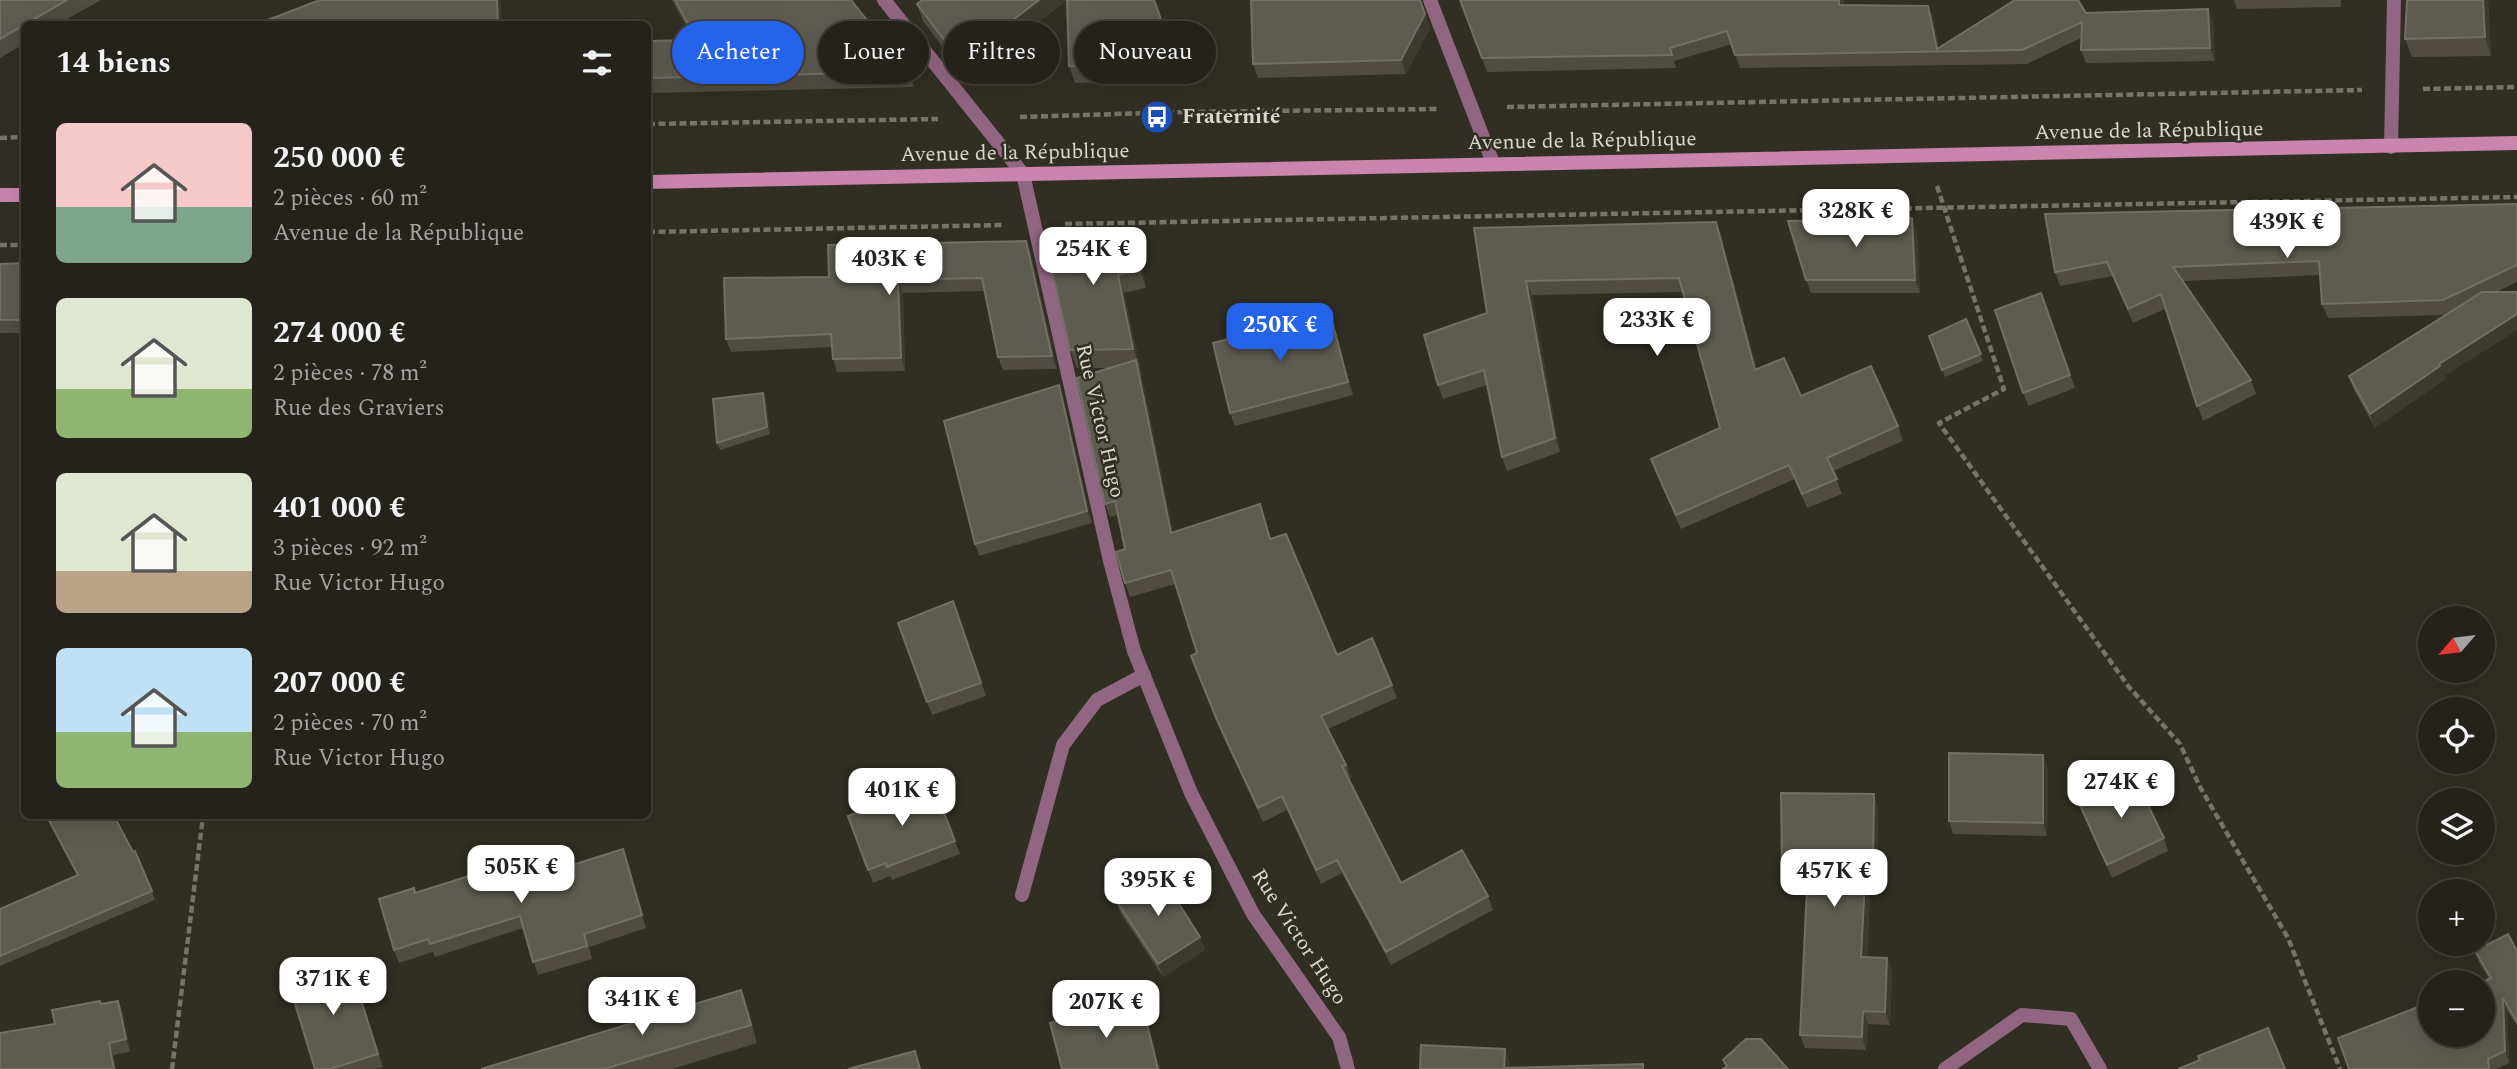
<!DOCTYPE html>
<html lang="fr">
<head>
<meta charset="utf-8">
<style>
  :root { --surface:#25221b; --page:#2d2a24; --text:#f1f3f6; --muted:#a3a4a3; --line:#423f3a; --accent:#2563eb }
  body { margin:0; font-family:Spectral,serif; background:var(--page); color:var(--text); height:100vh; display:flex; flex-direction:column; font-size:26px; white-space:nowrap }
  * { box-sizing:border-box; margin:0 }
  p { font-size:23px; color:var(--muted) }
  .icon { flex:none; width:38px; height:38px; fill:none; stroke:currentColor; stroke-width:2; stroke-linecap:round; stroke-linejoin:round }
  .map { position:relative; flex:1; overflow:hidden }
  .drawer { position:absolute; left:21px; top:21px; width:630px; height:798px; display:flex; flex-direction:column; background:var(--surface); border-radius:10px; box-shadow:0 7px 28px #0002,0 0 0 2px var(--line) }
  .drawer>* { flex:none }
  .top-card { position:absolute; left:672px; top:21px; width:665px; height:63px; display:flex; gap:14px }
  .needle { width:46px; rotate:242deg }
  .buttons { position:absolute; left:2418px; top:606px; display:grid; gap:14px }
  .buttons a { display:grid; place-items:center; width:77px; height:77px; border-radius:50%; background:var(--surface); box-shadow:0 7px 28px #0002,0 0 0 2px var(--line); font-size:35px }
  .price { position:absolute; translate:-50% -60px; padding:0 16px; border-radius:14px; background:#fff; color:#222; font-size:23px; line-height:46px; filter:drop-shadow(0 2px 4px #0008) }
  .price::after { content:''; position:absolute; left:50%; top:42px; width:21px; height:16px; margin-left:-10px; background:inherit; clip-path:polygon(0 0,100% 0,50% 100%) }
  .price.selected { background:var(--accent); color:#fff }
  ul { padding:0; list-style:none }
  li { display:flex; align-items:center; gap:21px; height:175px; padding:0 35px }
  li span { display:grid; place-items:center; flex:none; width:196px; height:140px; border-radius:10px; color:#555 }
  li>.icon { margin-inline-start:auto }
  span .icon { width:84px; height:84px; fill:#fffc; stroke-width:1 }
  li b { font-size:30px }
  h2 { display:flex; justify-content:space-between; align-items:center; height:84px; padding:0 35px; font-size:30px }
  .pill { padding:0 24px; border-radius:32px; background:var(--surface); box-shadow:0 7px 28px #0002,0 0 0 2px var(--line); font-size:24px; line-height:63px }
  .pill.selected { background:var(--accent); color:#fff }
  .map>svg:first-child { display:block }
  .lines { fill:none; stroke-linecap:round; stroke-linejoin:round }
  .path { stroke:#77746c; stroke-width:4.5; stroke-dasharray:7 3.5; stroke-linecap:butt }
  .service { stroke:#916680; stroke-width:14 }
  .minor { stroke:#916680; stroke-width:14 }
  .secondary { stroke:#c985ae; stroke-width:14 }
  .wall { fill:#504c42 }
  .shaded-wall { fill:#3d3a2f }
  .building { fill:#5e5c51; stroke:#726f66; stroke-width:2 }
  .labels { text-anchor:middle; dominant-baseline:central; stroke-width:5; stroke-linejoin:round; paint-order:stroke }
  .poi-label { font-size:21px; font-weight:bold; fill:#dbd8d2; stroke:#312e24; text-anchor:start }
  .street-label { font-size:21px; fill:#dbd8d2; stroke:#312e24 }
</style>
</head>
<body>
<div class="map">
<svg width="2517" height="1069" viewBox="0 0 2517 1069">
  <rect width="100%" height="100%" fill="#312e24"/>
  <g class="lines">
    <!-- path -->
    <g class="path">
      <path d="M 2423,89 L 2517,87"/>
      <path d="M 1507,107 L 2362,90"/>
      <path d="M 1020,117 L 1182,112 L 1438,109"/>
      <path d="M 648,124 L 938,119"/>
      <path d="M 0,138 L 24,137"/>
      <path d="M 1937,186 L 2004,389 L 1939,423 L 2129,687 L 2180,744 L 2200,787 L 2288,938 L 2340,1069"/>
      <path d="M 1065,224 L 2517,197"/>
      <path d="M 648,232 L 1004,225"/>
      <path d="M 0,245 L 24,245"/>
      <path d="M 172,1069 L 203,816"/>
    </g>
    <!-- service -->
    <path class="service" d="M 1022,895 L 1063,745 L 1097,700 L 1144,675"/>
    <!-- minor -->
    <g class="minor">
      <path d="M 884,0 L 1023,174 L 1110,561 L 1134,651 L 1191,793 L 1253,914 L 1339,1037 L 1348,1069"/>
      <path d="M 1430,0 L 1493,163"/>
      <path d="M 2391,147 L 2394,0"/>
      <path d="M 1945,1069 L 2022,1015 L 2071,1019 L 2100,1069"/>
    </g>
    <!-- secondary -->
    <g class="secondary">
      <path d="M 648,182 L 2517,143"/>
      <path d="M 0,195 L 24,195"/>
    </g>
  </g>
  <!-- wall -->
  <g class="wall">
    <path d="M 0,0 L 101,0 L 58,24 L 24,24 L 24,44 L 0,58 Z"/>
    <path d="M 672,0 L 851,0 L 908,72 L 914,87 L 648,93 L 648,41 L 694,40 Z"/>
    <path d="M 1067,0 L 966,78 L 923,21 L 917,4 Z"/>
    <path d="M 1154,0 L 1183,80 L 1075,83 L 1069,66 Z"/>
    <path d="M 1460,0 L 1844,0 L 1844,5 L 1928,6 L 1933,19 L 1939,47 L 2086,13 L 2208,9 L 2213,22 L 2215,61 L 2086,63 L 2081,50 L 2081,38 L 2027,64 L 1740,68 L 1732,44 L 1674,61 L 1676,68 L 1487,72 Z"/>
    <path d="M 2234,0 L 2341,0 L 2341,7 L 2237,9 Z"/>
    <path d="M 2407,0 L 2488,0 L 2491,56 L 2412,57 L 2405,39 Z"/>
    <path d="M 1421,3 L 1430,28 L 1406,74 L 1258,78 L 1253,64 Z"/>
    <path d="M 2517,204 L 2517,282 L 2496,292 L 2517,292 L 2517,330 L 2444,376 L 2445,379 L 2375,428 L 2354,390 L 2349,376 L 2446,315 L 2328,318 L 2322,304 L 2320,275 L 2183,281 L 2251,380 L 2256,394 L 2203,421 L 2165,309 L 2133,323 L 2113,276 L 2060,286 L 2055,272 L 2045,214 Z"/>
    <path d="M 1716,222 L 1721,236 L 1757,370 L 1801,396 L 1898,426 L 1903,441 L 1833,471 L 1842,494 L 1807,508 L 1795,479 L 1681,529 L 1656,473 L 1651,459 L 1720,428 L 1683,292 L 1532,295 L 1560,452 L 1507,471 L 1502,457 L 1487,385 L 1443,399 L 1438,385 L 1487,313 L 1474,228 Z"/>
    <path d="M 1917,231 L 1920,293 L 1811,293 L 1806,280 Z"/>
    <path d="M 1044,235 L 1139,252 L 1146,288 L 1124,293 L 1140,367 L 1139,367 L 1141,373 L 1173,533 L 1265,518 L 1271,539 L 1337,655 L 1392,685 L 1397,698 L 1328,729 L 1346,765 L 1351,778 L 1349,779 L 1401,883 L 1488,896 L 1493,910 L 1391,965 L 1342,873 L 1321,884 L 1287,810 L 1263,822 L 1222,734 L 1196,669 L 1197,653 L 1176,584 L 1130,597 L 1125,583 L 1125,549 L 1118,515 L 1110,517 L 1105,504 L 1109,368 L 1077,368 L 1070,350 Z"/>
    <path d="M 1026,241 L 1031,254 L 1057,369 L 1003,370 L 998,357 L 985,291 L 903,293 L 905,371 L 837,372 L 833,359 L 832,347 L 731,352 L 726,339 L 829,277 Z"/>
    <path d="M 24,263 L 24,333 L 0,333 L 0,264 Z"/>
    <path d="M 2041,293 L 2075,388 L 2028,406 L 1995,310 Z"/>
    <path d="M 1966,319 L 1983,361 L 1945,377 L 1929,336 Z"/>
    <path d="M 1334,326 L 1353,395 L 1235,426 L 1230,413 Z"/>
    <path d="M 1063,397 L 1092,523 L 979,556 L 975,544 Z"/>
    <path d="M 766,400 L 770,434 L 720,450 L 717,443 Z"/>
    <path d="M 953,601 L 986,696 L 932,715 L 898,623 Z"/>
    <path d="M 2048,768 L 2047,836 L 1953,834 L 1949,821 Z"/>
    <path d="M 933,784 L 960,854 L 892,880 L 890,876 L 873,883 L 848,816 Z"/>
    <path d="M 2078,801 L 2164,838 L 2168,851 L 2112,878 L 2083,814 Z"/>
    <path d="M 1878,807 L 1878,876 L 1871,875 L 1867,957 L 1887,958 L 1892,971 L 1890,1025 L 1868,1024 L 1866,1050 L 1805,1048 L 1800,1035 L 1808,880 L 1786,880 L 1782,867 Z"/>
    <path d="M 45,816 L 114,816 L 152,891 L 155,900 L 0,966 L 0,909 L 77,875 Z"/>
    <path d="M 623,849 L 646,928 L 589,947 L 592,959 L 538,975 L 523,928 L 435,957 L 433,952 L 399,963 L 394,950 L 415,893 L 488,870 L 492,882 L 566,867 Z"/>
    <path d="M 1115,899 L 1200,937 L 1205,950 L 1163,977 L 1120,912 Z"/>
    <path d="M 2475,951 L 2517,951 L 2517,1026 L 2507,1010 L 2509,1063 L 2496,1069 L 2349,1069 L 2489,979 L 2479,962 Z"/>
    <path d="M 349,962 L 383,1067 L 375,1069 L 315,1069 Z"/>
    <path d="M 741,990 L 748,1009 L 757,1043 L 672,1069 L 481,1069 Z"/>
    <path d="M 118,1001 L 123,1014 L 130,1052 L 113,1055 L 116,1069 L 0,1069 L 101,1004 Z"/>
  </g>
  <!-- shaded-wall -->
  <g class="shaded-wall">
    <path d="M 497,0 L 500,0 L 501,3 L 502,24 L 498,24 Z"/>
    <path d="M 1039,0 L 1067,0 L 966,78 L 960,61 Z"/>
    <path d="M 1839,0 L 1844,0 L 1844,19 L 1839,5 Z"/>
    <path d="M 2483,0 L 2488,0 L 2491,56 L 2485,37 Z"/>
    <path d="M 1928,6 L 1933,19 L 1940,52 L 1937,49 Z"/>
    <path d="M 2208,9 L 2213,22 L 2215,61 L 2210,48 Z"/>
    <path d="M 1425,14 L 1430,28 L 1406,74 L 1401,60 Z"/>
    <path d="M 1912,218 L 1917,231 L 1920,293 L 1915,280 Z"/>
    <path d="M 1716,222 L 1721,236 L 1761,384 L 1755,370 Z"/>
    <path d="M 1132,233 L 1139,252 L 1146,288 L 1140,270 Z"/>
    <path d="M 1026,241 L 1031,254 L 1057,369 L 1052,356 Z"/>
    <path d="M 1118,275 L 1124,293 L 1140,367 L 1133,349 Z"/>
    <path d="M 898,280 L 903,293 L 905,371 L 901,358 Z"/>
    <path d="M 1526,281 L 1532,295 L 1560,452 L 1555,438 Z"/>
    <path d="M 1330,313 L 1334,326 L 1353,395 L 1348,382 Z"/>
    <path d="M 2517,314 L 2517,330 L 2444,376 L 2445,379 L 2375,428 L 2370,414 L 2439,364 Z"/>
    <path d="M 1136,360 L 1141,373 L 1176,547 L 1171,533 Z"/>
    <path d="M 1059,385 L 1063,397 L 1092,523 L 1087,511 Z"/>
    <path d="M 763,393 L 766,400 L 770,434 L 767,427 Z"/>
    <path d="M 2043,755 L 2048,768 L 2047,836 L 2043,823 Z"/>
    <path d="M 1874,794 L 1878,807 L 1878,876 L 1873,862 Z"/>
    <path d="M 623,849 L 628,862 L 646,928 L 642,915 Z"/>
    <path d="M 1866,862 L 1871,875 L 1866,970 L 1861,957 Z"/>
    <path d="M 1200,937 L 1205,950 L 1163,977 L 1158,964 Z"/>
    <path d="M 1887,958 L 1892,971 L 1890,1025 L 1885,1012 Z"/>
    <path d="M 741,990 L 748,1009 L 757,1043 L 751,1025 Z"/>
    <path d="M 2503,998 L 2507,1010 L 2509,1063 L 2505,1051 Z"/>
    <path d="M 1141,1000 L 1145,1013 L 1160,1069 L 1158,1069 Z"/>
    <path d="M 118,1001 L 123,1014 L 130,1052 L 126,1039 Z"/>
    <path d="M 1863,1011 L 1868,1024 L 1866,1050 L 1862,1037 Z"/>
    <path d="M 109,1043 L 113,1055 L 116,1069 L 114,1069 Z"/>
    <path d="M 1505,1049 L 1510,1062 L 1510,1069 L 1505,1069 Z"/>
  </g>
  <!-- building -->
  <g class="building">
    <path d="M 0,0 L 67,0 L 0,39 Z"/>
    <path d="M 320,0 L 497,0 L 498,24 L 257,24 Z"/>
    <path d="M 675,0 L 851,0 L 908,72 L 648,78 L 648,41 L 697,40 Z"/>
    <path d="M 922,0 L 1039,0 L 960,61 L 917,4 Z"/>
    <path d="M 1067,0 L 1154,0 L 1177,63 L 1069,66 Z"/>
    <path d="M 1251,0 L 1420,0 L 1425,14 L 1401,60 L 1253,64 Z"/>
    <path d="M 1460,0 L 1839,0 L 1839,5 L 1928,6 L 1937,49 L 2015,0 L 2078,0 L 2086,13 L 2208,9 L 2210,48 L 2081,50 L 2082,22 L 2022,50 L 1735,55 L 1727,31 L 1670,48 L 1672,55 L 1482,58 Z"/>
    <path d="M 2407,0 L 2483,0 L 2485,37 L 2405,39 Z"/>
    <path d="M 2517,204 L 2517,265 L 2443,300 L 2322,304 L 2319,261 L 2173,267 L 2251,380 L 2197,406 L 2161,294 L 2128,309 L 2107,262 L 2055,272 L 2045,214 Z"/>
    <path d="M 1912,218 L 1915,280 L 1806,280 L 1788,221 Z"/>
    <path d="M 1716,222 L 1755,370 L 1784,358 L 1801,396 L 1871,366 L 1898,426 L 1827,458 L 1837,479 L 1802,494 L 1789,465 L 1676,515 L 1651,459 L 1720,428 L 1679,278 L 1526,281 L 1555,438 L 1502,457 L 1484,370 L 1438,385 L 1424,335 L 1487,313 L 1474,228 Z"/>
    <path d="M 1132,233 L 1140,270 L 1118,275 L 1133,349 L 1070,350 L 1044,235 Z"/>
    <path d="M 1026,241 L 1052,356 L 998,357 L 982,278 L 898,280 L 901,358 L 833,359 L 831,334 L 726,339 L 724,278 L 829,277 L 828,245 Z"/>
    <path d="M 24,263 L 24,320 L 0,320 L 0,264 Z"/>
    <path d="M 2482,292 L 2517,292 L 2517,314 L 2439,364 L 2440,366 L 2370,414 L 2349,376 Z"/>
    <path d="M 2041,293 L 2070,375 L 2023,393 L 1995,310 Z"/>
    <path d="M 1330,313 L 1348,382 L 1230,413 L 1213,343 Z"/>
    <path d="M 1966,319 L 1981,354 L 1942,370 L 1929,336 Z"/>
    <path d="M 1136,360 L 1171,533 L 1260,504 L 1270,539 L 1286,534 L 1337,655 L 1372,638 L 1392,685 L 1321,716 L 1346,765 L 1342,766 L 1401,883 L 1462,850 L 1488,896 L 1386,952 L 1337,860 L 1316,870 L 1282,796 L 1258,808 L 1217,720 L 1191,656 L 1197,653 L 1171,570 L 1125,583 L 1116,552 L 1125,549 L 1115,501 L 1105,504 L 1077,378 Z"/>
    <path d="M 1059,385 L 1087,511 L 975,544 L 944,421 Z"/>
    <path d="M 763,393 L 767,427 L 717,443 L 713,399 Z"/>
    <path d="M 953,601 L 981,683 L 927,702 L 898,623 Z"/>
    <path d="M 1949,753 L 2043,755 L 2043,823 L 1949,821 Z"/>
    <path d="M 2133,774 L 2164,838 L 2107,865 L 2078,801 Z"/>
    <path d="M 933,784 L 955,841 L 887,867 L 886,863 L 868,870 L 848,816 Z"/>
    <path d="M 1781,793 L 1874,794 L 1873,862 L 1866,862 L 1861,957 L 1887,958 L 1885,1012 L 1863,1011 L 1862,1037 L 1800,1035 L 1808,867 L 1782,867 Z"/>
    <path d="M 47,816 L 114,816 L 133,852 L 135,851 L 152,891 L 0,956 L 0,909 L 78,875 Z"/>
    <path d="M 623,849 L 642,915 L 584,934 L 587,946 L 533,962 L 520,916 L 430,944 L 428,939 L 394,950 L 379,899 L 414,888 L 415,893 L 488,870 L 492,882 L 563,861 L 566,867 Z"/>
    <path d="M 1158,871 L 1200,937 L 1158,964 L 1115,899 Z"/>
    <path d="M 2508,934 L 2517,951 L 2517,1022 L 2503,998 L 2505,1051 L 2488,1059 L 2489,1069 L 2349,1069 L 2338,1038 L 2431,1002 L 2431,1034 L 2483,1034 L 2483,982 L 2482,982 L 2491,978 L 2475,951 Z"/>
    <path d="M 349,962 L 378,1054 L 330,1069 L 315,1069 L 288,981 Z"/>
    <path d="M 741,990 L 751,1025 L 604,1069 L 481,1069 Z"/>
    <path d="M 1141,1000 L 1158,1069 L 1062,1069 L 1050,1023 Z"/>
    <path d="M 100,1001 L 101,1004 L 118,1001 L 126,1039 L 109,1043 L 114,1069 L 0,1069 L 0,1033 L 55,1024 L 52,1010 Z"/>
    <path d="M 2268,1028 L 2285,1069 L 2178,1069 L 2200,1060 L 2198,1056 Z"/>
    <path d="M 1746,1039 L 1761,1039 L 1788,1069 L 1723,1069 L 1727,1066 L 1723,1060 Z"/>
    <path d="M 1421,1045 L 1505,1049 L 1504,1068 L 1643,1064 L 1643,1069 L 1420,1069 Z"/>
    <path d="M 915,1051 L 920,1069 L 848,1069 Z"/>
  </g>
  <!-- icons -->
  <defs>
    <symbol id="bus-disc" viewBox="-11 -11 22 22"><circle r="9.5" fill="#1a4fb4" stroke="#312e24"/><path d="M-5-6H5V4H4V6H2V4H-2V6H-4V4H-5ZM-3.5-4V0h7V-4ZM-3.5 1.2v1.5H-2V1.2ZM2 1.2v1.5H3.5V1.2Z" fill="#fff"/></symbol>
  </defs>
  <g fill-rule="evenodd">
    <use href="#bus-disc" x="1138" y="98" width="38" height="38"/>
  </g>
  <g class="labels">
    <!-- poi labels -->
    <g class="poi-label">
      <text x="1182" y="117">Fraternité</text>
    </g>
    <!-- street labels -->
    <g class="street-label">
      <text transform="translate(2149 131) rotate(-1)">Avenue de la République</text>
      <text transform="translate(1582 141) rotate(-1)">Avenue de la République</text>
      <text transform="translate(1015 153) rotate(-1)">Avenue de la République</text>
      <text transform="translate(1100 421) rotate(77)">Rue Victor Hugo</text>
      <text transform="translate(1299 937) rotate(57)">Rue Victor Hugo</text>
    </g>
  </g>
</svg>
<div class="buttons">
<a><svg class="needle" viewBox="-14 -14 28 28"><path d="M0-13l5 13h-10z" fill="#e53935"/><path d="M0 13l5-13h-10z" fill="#a3a4a3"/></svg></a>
<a><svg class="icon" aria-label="locate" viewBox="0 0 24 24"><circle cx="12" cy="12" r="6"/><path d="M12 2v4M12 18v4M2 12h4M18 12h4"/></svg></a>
<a><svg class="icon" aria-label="layers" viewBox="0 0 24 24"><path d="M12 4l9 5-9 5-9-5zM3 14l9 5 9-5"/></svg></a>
<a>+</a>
<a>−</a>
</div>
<b class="price" style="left:1856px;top:249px">328K €</b>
<b class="price" style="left:2287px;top:260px">439K €</b>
<b class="price" style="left:1093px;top:287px">254K €</b>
<b class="price" style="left:889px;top:297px">403K €</b>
<b class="price" style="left:1657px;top:358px">233K €</b>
<b class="price selected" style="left:1280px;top:363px">250K €</b>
<b class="price" style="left:2121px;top:820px">274K €</b>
<b class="price" style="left:902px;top:828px">401K €</b>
<b class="price" style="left:521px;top:905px">505K €</b>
<b class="price" style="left:1834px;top:909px">457K €</b>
<b class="price" style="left:1158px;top:918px">395K €</b>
<b class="price" style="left:333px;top:1017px">371K €</b>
<b class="price" style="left:642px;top:1037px">341K €</b>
<b class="price" style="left:1106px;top:1040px">207K €</b>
<div class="top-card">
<a class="pill selected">Acheter</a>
<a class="pill">Louer</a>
<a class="pill">Filtres</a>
<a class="pill">Nouveau</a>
</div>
<section class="drawer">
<h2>14 biens<svg class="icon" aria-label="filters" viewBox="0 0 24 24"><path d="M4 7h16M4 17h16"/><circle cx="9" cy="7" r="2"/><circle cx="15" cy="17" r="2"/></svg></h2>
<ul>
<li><span style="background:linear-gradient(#f6c9c9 60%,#7fa58c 0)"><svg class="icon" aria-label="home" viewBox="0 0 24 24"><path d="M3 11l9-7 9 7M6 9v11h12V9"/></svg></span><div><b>250 000 €</b><p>2 pièces · 60 m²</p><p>Avenue de la République</p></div></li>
<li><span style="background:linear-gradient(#dfe7d0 65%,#8fb573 0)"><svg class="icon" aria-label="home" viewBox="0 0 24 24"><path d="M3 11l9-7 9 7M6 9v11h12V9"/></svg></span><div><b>274 000 €</b><p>2 pièces · 78 m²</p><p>Rue des Graviers</p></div></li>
<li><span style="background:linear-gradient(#dfe7d0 70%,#b9a48a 0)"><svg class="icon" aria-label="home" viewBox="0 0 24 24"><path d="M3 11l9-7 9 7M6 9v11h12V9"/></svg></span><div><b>401 000 €</b><p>3 pièces · 92 m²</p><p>Rue Victor Hugo</p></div></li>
<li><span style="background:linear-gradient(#bfe0f5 60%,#8fb573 0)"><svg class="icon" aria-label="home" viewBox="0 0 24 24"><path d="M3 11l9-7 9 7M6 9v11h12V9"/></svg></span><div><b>207 000 €</b><p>2 pièces · 70 m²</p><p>Rue Victor Hugo</p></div></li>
</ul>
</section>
</div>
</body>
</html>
